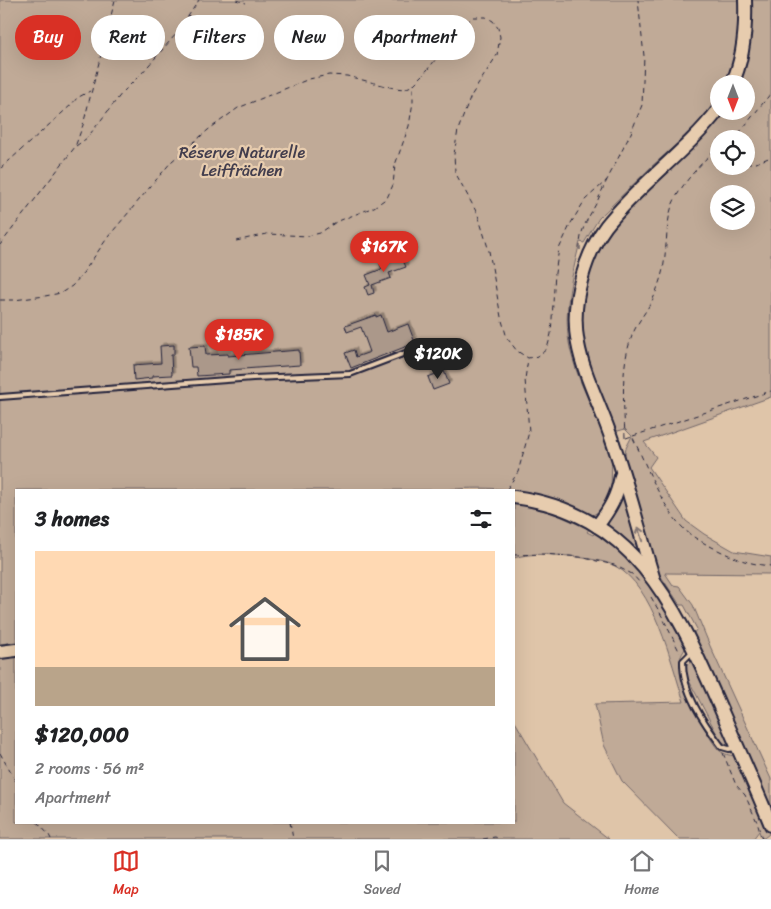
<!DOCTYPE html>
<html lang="en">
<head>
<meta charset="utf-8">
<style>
  :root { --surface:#fff; --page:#f2f2f2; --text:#202124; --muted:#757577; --line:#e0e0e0; --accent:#d93025 }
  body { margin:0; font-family:Sriracha,sans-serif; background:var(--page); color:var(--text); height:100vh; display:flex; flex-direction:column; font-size:19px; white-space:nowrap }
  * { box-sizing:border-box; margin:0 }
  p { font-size:16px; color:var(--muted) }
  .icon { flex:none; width:28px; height:28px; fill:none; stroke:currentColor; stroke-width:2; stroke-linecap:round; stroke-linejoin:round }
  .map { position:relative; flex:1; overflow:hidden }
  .side { position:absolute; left:15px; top:489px; width:500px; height:335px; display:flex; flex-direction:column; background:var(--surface); border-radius:0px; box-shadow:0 5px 20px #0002 }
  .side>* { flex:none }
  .banner { position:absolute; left:15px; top:15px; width:500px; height:45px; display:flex; gap:10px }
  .needle { width:32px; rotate:180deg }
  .fabs { position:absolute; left:710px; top:75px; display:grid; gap:10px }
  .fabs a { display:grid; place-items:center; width:45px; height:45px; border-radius:50%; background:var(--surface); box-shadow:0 5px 20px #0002; font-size:25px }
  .price { position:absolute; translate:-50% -42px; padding:0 11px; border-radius:18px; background:var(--accent); color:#fff; font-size:16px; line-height:32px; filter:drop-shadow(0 1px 2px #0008) }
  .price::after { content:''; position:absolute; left:50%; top:30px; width:15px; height:11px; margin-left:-8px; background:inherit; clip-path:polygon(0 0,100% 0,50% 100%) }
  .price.selected { background:#222; color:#fff }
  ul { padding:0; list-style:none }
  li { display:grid; align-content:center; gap:10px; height:265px; padding:0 20px }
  li span { display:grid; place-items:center; height:155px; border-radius:0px; color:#555 }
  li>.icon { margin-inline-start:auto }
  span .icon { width:90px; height:90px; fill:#fffc; stroke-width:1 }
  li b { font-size:21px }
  h2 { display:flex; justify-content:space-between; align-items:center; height:60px; padding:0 20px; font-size:21px }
  .chip { padding:0 18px; border-radius:22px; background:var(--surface); box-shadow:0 5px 20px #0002; font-size:18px; line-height:45px }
  .chip.selected { background:var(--accent); color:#fff }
  .dock { display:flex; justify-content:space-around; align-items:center; height:70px; border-top:1px solid var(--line); background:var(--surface); font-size:14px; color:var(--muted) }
  .dock a { display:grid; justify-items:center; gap:2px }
  .dock .selected { color:var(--accent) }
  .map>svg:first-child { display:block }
  .green { fill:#c0aa97; stroke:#716669; fill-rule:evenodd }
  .building { fill:#ab988a; stroke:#22223b; filter:url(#shadow) }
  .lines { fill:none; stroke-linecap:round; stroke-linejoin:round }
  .lane-casing { stroke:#22223b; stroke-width:8 }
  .primary-casing { stroke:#22223b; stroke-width:16 }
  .path { stroke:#22223b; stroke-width:1; stroke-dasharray:5 4; stroke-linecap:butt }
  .lane { stroke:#e7ccae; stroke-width:4 }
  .primary { stroke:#e7ccae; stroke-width:12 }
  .oneway { stroke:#847774 }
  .labels { text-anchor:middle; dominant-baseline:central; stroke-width:4.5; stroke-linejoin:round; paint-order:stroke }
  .park-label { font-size:16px; fill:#423d4d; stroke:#e7ccae }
</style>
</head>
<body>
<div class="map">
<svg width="771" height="839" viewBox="0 0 771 839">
  <defs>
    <filter id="shadow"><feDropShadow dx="2.5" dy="-2.5" stdDeviation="0" flood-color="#0004"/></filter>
  </defs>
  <rect width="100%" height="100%" fill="#dfc5a9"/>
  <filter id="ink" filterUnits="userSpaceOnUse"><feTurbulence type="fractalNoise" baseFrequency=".02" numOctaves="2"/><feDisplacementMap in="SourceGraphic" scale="10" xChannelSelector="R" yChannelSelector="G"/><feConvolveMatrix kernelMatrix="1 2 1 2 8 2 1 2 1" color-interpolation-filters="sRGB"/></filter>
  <g filter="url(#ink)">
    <!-- green -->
    <g class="green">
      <path d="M 0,0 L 740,0 C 738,29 738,57 726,84 L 719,84 L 719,98 L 705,119 L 651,167 L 599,218 L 584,243 L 580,242 C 571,279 561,318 572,356 C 581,391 602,423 611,457 L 612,458 L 611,489 L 603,509 L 593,515 C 581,512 571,505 561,501 C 523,488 482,486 443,490 L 16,490 L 16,642 L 0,644 Z"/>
      <path d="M 751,0 L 771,0 L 771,397 L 644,442 L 656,457 L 649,467 L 686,521 L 704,534 L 734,551 L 771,557 L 771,574 L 665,573 L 673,585 L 679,586 L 693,605 L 710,646 L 771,779 L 771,813 L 692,635 L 697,629 L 684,605 L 680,605 L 658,572 L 624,458 L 626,448 L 632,436 L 625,429 L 618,431 L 613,427 L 584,354 L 580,313 L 584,287 L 597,251 L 613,223 L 703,138 L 725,111 L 746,111 L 746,84 L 738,84 C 749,58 753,28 751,0 ZM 719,139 L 746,139 L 746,166 L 719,166 ZM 719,194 L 746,194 L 746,221 L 719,221 Z"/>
      <path d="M 625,493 L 644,558 L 610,528 L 608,523 Z"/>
      <path d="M 514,503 L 553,513 L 589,529 L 587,532 L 593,535 L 595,533 C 618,549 640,569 656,593 C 667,610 676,629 686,647 C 684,651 680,656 680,661 C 677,677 706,736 718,749 C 722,754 729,755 735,756 L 769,834 L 764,838 L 761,838 L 759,831 L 753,839 L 679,839 L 622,781 L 604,745 L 595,704 L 684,702 C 671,662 654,586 615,566 C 604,560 582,558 570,556 C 551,555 532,552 514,558 Z"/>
      <path d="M 16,654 L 16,822 L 514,822 L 514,720 L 563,803 L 609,839 L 0,839 L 0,656 Z"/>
      <path d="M 693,661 L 730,743 L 726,744 L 720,740 L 684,671 L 686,665 Z"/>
    </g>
    <!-- building -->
    <g class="building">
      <path d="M 401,256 L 406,267 L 389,273 L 391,278 L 372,285 L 374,293 L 368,295 L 365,287 L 370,285 L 366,275 L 382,269 L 380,264 Z"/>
      <path d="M 376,315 L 376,317 L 381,315 L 387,332 L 408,324 L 415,343 L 351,368 L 345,353 L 354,350 L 356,357 L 370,352 L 361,327 L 347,332 L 345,326 Z"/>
      <path d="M 174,345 L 174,355 L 171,355 L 172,375 L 152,376 L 152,378 L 134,380 L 133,365 L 161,363 L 160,346 Z"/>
      <path d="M 205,346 L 206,355 L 228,354 L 228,356 L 299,350 L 300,365 L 229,370 L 229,374 L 197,376 L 196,367 L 191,367 L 189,347 Z"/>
      <path d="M 444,371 L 449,384 L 433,390 L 428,377 Z"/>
    </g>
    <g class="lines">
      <defs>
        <g id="lane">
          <path d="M 0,397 L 253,378 L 350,374 L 416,349"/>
          <path d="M 692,652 L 683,661 C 682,692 704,723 722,747 L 729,749 L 735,748"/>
        </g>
        <g id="primary">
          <path d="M 732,84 C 744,58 746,28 745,0"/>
          <path d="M 514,497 C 632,512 674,603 717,700 C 735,742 754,783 771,825"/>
          <path d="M 597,526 C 610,509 617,497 621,476"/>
          <path d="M 654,580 C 640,535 629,488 613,443 C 593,382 562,344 582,277 C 587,259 595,241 606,226 C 640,183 686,152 719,109"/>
          <path d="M 0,652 L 16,650"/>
        </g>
      </defs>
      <!-- lane casing -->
      <use href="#lane" class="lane-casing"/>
      <!-- primary casing -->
      <use href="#primary" class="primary-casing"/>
      <!-- path -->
      <g class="path">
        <path d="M 236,0 L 246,3"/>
        <path d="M 731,139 L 740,132 L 771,93"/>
        <path d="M 76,146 L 87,138 L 122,93 L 142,73 L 177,33 L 199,0"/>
        <path d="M 746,163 L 756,163 L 771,157"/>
        <path d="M 0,169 L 71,105 L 77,98 L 90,91"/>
        <path d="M 236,241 L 267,234 L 308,236 L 320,233 L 336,222 L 374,207 L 387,198 L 393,185 L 395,165 L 409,126 L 413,102 L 413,86"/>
        <path d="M 0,245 L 75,147 L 83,125 L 115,0"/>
        <path d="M 580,250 C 579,230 588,219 597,202 C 600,195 603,188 607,180"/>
        <path d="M 0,300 L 14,300 L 45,296 L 61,293 L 72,286 L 81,276 L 108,237 L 172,161 L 208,130 L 238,108 L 309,79 L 329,75 L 347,76 L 394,88 L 405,89 L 413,85 L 423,75 L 463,26 L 473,17 L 486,17 L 493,21 L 498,28 L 500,37 L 497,55 L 471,96 L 458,130 L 454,154 L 455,172 L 478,215 L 489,251 L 501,317 L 507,338 L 517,351 L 528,358 L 538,356 L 547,349 L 551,334 L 555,273 L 559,249 L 571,223 L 585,200 L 607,180 L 631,133 L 642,105 L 644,56 L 638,0"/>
        <path d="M 633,436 L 771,391"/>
        <path d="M 625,438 C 624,403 619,362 635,329 C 642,315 653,303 657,289 C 660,280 663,272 664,263 C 667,244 666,224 672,206 C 680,185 698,168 713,151 L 719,147"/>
        <path d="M 626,438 L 632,436 C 647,466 661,506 684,529 C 694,539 708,545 720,551 C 739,560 750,564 771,566"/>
        <path d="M 507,489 L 518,472 L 529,432 L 525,379 L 528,359"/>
        <path d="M 514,555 L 544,554 L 580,557 L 614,565 L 632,574 L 641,584"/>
        <path d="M 651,597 L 663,618 L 680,653"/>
        <path d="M 0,753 L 16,782"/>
        <path d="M 723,753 L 736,785 L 745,795 L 757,822 L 762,839"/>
        <path d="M 37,822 L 49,835 L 51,839"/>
        <path d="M 290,822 L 293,839"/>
        <path d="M 483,839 L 495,837 L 500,839"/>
      </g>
      <!-- lane -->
      <use href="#lane" class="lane"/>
      <!-- primary -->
      <use href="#primary" class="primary"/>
    </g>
    <!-- one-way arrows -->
    <defs><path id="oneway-shaft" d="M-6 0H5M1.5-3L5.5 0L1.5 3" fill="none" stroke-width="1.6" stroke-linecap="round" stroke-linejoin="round" transform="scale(1.25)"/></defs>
    <use class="oneway" href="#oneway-shaft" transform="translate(640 534) rotate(-107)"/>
  </g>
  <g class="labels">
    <!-- park labels -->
    <g class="park-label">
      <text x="242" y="152">Réserve Naturelle<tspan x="242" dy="18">Leiffrächen</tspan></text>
    </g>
  </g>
</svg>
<div class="fabs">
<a><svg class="needle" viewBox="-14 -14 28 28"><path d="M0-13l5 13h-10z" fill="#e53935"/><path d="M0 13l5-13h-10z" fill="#757577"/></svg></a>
<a><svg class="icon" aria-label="locate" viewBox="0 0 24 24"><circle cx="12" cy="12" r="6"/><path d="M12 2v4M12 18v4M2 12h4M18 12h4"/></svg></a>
<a><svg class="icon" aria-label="layers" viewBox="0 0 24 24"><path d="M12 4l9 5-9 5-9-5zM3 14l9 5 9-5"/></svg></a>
</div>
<b class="price" style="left:384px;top:273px">$167K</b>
<b class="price" style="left:239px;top:361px">$185K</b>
<b class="price selected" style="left:438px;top:380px">$120K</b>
<div class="banner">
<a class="chip selected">Buy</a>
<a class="chip">Rent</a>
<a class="chip">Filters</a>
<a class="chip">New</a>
<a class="chip">Apartment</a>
</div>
<section class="side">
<h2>3 homes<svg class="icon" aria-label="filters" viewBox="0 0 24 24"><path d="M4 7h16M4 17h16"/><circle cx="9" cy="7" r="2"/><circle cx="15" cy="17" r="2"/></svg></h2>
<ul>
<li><span style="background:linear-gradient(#ffd9b3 75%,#b9a48a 0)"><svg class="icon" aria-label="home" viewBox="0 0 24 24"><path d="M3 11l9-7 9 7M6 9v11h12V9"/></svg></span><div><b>$120,000</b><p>2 rooms · 56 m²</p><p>Apartment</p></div></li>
</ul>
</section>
</div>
<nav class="dock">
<a class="selected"><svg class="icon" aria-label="map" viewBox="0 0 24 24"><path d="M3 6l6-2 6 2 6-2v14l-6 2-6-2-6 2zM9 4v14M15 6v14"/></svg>Map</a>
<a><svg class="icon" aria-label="saved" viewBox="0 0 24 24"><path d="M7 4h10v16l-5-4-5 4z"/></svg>Saved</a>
<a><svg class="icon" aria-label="home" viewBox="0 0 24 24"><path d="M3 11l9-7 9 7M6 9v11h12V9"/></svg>Home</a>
</nav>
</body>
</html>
